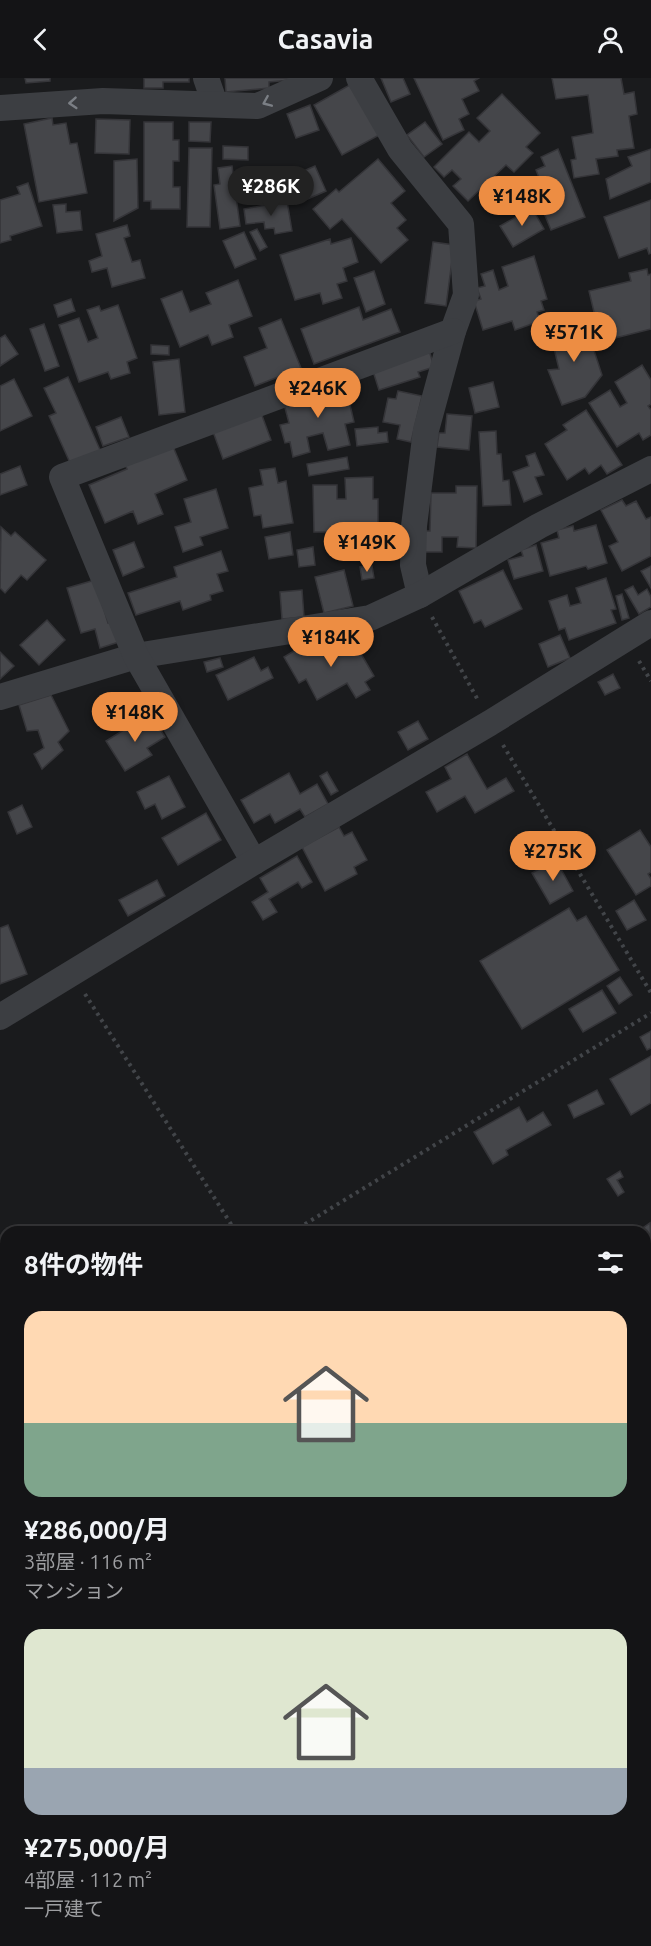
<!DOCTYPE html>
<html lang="ja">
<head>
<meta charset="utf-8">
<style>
  :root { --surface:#141416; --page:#212123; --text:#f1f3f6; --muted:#9d9ea1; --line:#333335; --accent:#ed8d43 }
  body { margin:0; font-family:Ubuntu,"Noto Sans JP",sans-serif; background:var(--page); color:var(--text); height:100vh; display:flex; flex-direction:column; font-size:22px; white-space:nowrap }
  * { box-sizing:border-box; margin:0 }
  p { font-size:20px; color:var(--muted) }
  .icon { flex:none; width:33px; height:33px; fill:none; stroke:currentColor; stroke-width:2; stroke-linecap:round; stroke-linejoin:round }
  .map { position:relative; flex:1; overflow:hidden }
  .panel { position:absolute; left:0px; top:1148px; width:651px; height:722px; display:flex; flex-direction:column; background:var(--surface); border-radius:18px 18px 0 0; box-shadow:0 2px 4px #0004,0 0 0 2px var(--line) }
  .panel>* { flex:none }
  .price { position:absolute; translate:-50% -51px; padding:0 14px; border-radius:21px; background:var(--accent); color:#111; font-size:20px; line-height:39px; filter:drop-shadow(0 2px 3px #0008) }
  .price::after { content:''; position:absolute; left:50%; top:36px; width:18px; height:14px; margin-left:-9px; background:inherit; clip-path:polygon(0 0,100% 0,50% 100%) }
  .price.current { background:#222; color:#fff }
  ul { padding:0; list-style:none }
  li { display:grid; align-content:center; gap:12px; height:318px; padding:0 24px }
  li span { display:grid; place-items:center; height:186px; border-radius:18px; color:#555 }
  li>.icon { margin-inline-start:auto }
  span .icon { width:108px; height:108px; fill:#fffc; stroke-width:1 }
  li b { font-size:26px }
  h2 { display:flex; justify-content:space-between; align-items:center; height:72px; padding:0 24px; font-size:26px }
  header { display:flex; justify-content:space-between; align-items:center; height:78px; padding:0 24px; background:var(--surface); font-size:27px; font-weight:700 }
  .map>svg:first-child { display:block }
  .green { fill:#232b22 }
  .building { fill:#45464a; stroke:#353539; stroke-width:1.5 }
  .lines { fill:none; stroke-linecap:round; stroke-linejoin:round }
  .path { stroke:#424549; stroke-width:4; stroke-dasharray:3 4.5; stroke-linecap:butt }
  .minor { stroke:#3c3e42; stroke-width:26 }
  .oneway { stroke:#7b7f85 }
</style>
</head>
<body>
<header><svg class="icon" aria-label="back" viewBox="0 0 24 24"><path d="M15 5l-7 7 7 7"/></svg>Casavia<svg class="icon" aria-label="person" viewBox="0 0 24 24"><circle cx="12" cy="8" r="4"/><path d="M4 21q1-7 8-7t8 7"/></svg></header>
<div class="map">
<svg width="651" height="1868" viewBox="0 0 651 1868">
  <rect width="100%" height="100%" fill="#1a1b1d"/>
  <!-- green -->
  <path class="green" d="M 0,1404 L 6,1415 L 6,1588 L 0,1592 Z"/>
  <!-- building -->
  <g class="building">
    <path d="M 25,0 L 50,0 L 50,3 L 26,5 Z"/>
    <path d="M 144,0 L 189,0 L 189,4 L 163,4 L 163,10 L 144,10 Z"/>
    <path d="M 225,0 L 301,0 L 302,1 L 269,4 L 269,10 L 226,14 Z"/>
    <path d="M 381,0 L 403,0 L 410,16 L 391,24 Z"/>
    <path d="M 414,0 L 479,0 L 474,3 L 479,13 L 462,21 L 469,36 L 459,41 L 464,52 L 443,62 Z"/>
    <path d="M 552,0 L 621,0 L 624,16 L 634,14 L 637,36 L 629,38 L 634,70 L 617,72 L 618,78 L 596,81 L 599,96 L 574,100 L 571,82 L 576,81 L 572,59 L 593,55 L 588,17 L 556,21 Z"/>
    <path d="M 355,4 L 383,55 L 342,77 L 314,27 Z"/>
    <path d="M 502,16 L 540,55 L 526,69 L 533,75 L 514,94 L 506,87 L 468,123 L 453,108 L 461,101 L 452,92 L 444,99 L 434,89 L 469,54 L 479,64 L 490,53 L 477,40 Z"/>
    <path d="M 310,27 L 319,52 L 296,60 L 287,36 Z"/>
    <path d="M 52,40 L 53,47 L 66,45 L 70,66 L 77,65 L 87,115 L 39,124 L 24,46 Z"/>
    <path d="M 96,41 L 130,42 L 129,76 L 95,75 Z"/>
    <path d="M 144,44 L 173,44 L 173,62 L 179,62 L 179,83 L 173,83 L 173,109 L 180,109 L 180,131 L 151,131 L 151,123 L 144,123 Z"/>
    <path d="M 189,44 L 211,44 L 210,64 L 189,63 Z"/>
    <path d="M 425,44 L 442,66 L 424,79 L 407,57 Z"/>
    <path d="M 223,68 L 248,69 L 248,82 L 223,81 Z"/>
    <path d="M 189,70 L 212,70 L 210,149 L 187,149 Z"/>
    <path d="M 558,71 L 585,139 L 551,152 L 541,128 L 549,125 L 536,92 L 545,88 L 541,79 Z"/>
    <path d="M 651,71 L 651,104 L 610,121 L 606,101 L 632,88 L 628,79 Z"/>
    <path d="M 137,81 L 138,130 L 114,143 L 114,83 Z"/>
    <path d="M 378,81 L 405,113 L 391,125 L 406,142 L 397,150 L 408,162 L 381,185 L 342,141 L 330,151 L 313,131 L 336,111 L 339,114 Z"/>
    <path d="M 232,88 L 240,148 L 220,151 L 214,107 L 220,106 L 218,90 Z"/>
    <path d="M 315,88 L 326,113 L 296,126 L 285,101 Z"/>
    <path d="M 256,92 L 257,101 L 241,102 L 240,94 Z"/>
    <path d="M 282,104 L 284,116 L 270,118 L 269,105 Z"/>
    <path d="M 28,105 L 42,148 L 10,158 L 11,162 L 0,165 L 0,122 L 20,116 L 17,109 Z"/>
    <path d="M 264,105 L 266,120 L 240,123 L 238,109 Z"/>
    <path d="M 651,122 L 651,175 L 649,176 L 647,170 L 619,180 L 604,139 Z"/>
    <path d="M 287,123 L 292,153 L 275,156 L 274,150 L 265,151 L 264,144 L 246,146 L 244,131 Z"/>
    <path d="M 66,126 L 66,134 L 80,133 L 82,152 L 57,155 L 53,127 Z"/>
    <path d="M 532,130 L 544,151 L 513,169 L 500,148 Z"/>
    <path d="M 127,147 L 130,158 L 124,160 L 132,184 L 140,182 L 145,200 L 112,209 L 107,190 L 92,194 L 89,183 L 102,178 L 96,156 Z"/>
    <path d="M 257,151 L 267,169 L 260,173 L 250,154 Z"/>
    <path d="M 244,154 L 256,181 L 235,190 L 223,163 Z"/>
    <path d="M 351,160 L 358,184 L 343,190 L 347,203 L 337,206 L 342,220 L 323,226 L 320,215 L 295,222 L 280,177 L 330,161 L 331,166 Z"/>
    <path d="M 433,164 L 454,167 L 446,228 L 425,225 Z"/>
    <path d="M 534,178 L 547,221 L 541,223 L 544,232 L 537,234 L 540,243 L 515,252 L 512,243 L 483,252 L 474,223 L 481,221 L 477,210 L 485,208 L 481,196 L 493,192 L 499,212 L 508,208 L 502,189 Z"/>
    <path d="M 647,191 L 648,197 L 651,196 L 651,251 L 607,262 L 605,253 L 599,255 L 589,213 L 631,203 L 629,195 Z"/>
    <path d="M 374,193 L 385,226 L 366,234 L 354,200 Z"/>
    <path d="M 238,202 L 252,238 L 229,247 L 233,259 L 212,267 L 208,257 L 180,269 L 161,221 L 182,213 L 190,234 L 211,226 L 206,215 Z"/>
    <path d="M 71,221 L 75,233 L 58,239 L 54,227 Z"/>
    <path d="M 118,227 L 137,280 L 127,284 L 130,295 L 111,301 L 108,294 L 79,304 L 59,247 L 79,240 L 88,264 L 98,260 L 87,232 L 99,228 L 101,233 Z"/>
    <path d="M 359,229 L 363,242 L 391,231 L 400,254 L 314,286 L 301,251 Z"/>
    <path d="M 575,240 L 582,261 L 589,257 L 602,297 L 585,319 L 562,327 L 548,292 L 559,291 L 553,266 L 559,266 L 552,247 Z"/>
    <path d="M 281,241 L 301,290 L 255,308 L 244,279 L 267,270 L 259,250 Z"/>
    <path d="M 44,246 L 59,288 L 45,293 L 30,251 Z"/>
    <path d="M 5,257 L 18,276 L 0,288 L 0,260 Z"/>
    <path d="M 151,267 L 169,268 L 169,277 L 151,276 Z"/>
    <path d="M 429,272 L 434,289 L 418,294 L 420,299 L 379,312 L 372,290 Z"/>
    <path d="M 179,281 L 185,334 L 159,337 L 153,284 Z"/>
    <path d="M 642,287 L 651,302 L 651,326 L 648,328 L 651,332 L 651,357 L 643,362 L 639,355 L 617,369 L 589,325 L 610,312 L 620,329 L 627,325 L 615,304 Z"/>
    <path d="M 68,299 L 101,374 L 71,387 L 49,338 L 56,335 L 44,310 Z"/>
    <path d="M 14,301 L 32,338 L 0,353 L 0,308 Z"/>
    <path d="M 493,304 L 499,329 L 475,335 L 469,310 Z"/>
    <path d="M 333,307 L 334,313 L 346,310 L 354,344 L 345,346 L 350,367 L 328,372 L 323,355 L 307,359 L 310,374 L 293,379 L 290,364 L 285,365 L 280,347 L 289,345 L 283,322 L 306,316 L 308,325 L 313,323 L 310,312 Z"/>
    <path d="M 398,313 L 422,318 L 411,364 L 397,361 L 400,347 L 383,344 L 388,320 L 396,321 Z"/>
    <path d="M 260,332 L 271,362 L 223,381 L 212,351 Z"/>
    <path d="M 586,332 L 622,387 L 607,396 L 601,387 L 589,396 L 585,390 L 567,402 L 545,366 L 567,352 L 563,347 Z"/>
    <path d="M 447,336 L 472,338 L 469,372 L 437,369 L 439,355 L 445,355 Z"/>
    <path d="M 121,339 L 129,359 L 103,368 L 96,349 Z"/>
    <path d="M 378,349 L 378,355 L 387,354 L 388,364 L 357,368 L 355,351 Z"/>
    <path d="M 496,353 L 497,376 L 501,376 L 503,403 L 509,402 L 511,427 L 483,428 L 479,354 Z"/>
    <path d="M 172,366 L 187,402 L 155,416 L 163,436 L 138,446 L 133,433 L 105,445 L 89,407 L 127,391 L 125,386 Z"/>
    <path d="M 535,375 L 544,397 L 535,399 L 542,416 L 524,424 L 513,394 L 529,388 L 526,378 Z"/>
    <path d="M 347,379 L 349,391 L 309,398 L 307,386 Z"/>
    <path d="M 20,388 L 27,407 L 0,417 L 0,396 Z"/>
    <path d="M 275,390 L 278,405 L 286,403 L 293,445 L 263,450 L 261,437 L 254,438 L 249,410 L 263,407 L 260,392 Z"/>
    <path d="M 373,399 L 373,421 L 378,421 L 378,452 L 360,452 L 361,463 L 335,464 L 335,454 L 314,454 L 313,407 L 337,407 L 337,421 L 346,421 L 345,400 Z"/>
    <path d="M 456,408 L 477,408 L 476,470 L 457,469 L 458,459 L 442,459 L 442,474 L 424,474 L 424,453 L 430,453 L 431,415 L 456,415 Z"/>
    <path d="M 216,411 L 228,450 L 200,459 L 203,467 L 183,474 L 175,449 L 191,444 L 184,421 Z"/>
    <path d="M 622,422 L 626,428 L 636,423 L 646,441 L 651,439 L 651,478 L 622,493 L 609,468 L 618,464 L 601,432 Z"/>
    <path d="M 596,447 L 607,485 L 588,491 L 586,488 L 550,498 L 541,465 L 559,460 L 557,452 L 573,448 L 574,453 Z"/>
    <path d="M 1,449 L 11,458 L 15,454 L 46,482 L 27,502 L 21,497 L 5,515 L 0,510 Z"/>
    <path d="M 290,454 L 293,477 L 269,481 L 265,459 Z"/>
    <path d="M 134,464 L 144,489 L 123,498 L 113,472 Z"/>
    <path d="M 536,467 L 543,493 L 514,501 L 508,482 L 523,478 L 521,472 Z"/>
    <path d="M 313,469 L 315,487 L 299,489 L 297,472 Z"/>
    <path d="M 221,473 L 228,493 L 217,496 L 223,513 L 210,517 L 211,522 L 183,532 L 180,523 L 136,537 L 128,515 L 177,499 L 174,489 Z"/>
    <path d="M 372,488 L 374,500 L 362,502 L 360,489 Z"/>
    <path d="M 651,488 L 651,510 L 641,493 Z"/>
    <path d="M 344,492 L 353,528 L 324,535 L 315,499 Z"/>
    <path d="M 503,492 L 522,531 L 485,549 L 481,542 L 474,545 L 459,513 Z"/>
    <path d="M 606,500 L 616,531 L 611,532 L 616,545 L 569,562 L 565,550 L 559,552 L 549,523 L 567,517 L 570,528 L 581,525 L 576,510 Z"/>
    <path d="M 95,502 L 108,545 L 115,543 L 122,563 L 100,570 L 95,551 L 81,555 L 67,510 Z"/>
    <path d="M 633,508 L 638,517 L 647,511 L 651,519 L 651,529 L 639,536 L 625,512 Z"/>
    <path d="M 302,512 L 304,539 L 282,541 L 280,514 Z"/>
    <path d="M 622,516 L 629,540 L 622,542 L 616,518 Z"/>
    <path d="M 47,542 L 65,562 L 39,587 L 20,567 Z"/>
    <path d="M 350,557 L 374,598 L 365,604 L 370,612 L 356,620 L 347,605 L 317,622 L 306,601 L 299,605 L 284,579 L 307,565 L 315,577 Z"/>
    <path d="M 560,557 L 570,580 L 548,589 L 539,566 Z"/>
    <path d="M 0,574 L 14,588 L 0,601 Z"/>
    <path d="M 254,579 L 261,593 L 268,589 L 273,600 L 228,622 L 216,597 Z"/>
    <path d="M 220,580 L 223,589 L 207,594 L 204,584 Z"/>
    <path d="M 613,596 L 620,610 L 605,617 L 598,604 Z"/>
    <path d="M 51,617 L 69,653 L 58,664 L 63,672 L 42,691 L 34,676 L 44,670 L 38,652 L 27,653 L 19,627 Z"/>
    <path d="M 143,640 L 148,648 L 155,643 L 165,659 L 147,670 L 152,677 L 125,693 L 106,663 Z"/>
    <path d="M 418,643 L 428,661 L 408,672 L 398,654 Z"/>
    <path d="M 467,676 L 487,711 L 506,700 L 514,713 L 475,735 L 465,718 L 437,734 L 426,714 L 451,701 L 445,689 Z"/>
    <path d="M 327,694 L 338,713 L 331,717 L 320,698 Z"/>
    <path d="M 289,695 L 300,716 L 317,706 L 328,726 L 305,739 L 300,731 L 275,745 L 270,736 L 254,745 L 241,722 Z"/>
    <path d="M 169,698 L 185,729 L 162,741 L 155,726 L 145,731 L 137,714 Z"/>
    <path d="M 22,727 L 32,749 L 17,756 L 8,734 Z"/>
    <path d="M 206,735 L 221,762 L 178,787 L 162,760 Z"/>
    <path d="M 339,749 L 344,758 L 352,754 L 367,782 L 354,789 L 357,796 L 325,813 L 302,769 Z"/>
    <path d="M 640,752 L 651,769 L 651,794 L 648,796 L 651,801 L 651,808 L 636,817 L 607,772 Z"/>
    <path d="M 297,778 L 312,804 L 302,810 L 298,804 L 269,821 L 277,834 L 263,842 L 252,824 L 268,814 L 260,800 Z"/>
    <path d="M 556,782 L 573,813 L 550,826 L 532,795 Z"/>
    <path d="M 157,802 L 165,818 L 128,838 L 119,822 Z"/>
    <path d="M 634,822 L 646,842 L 627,852 L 616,833 Z"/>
    <path d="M 569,830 L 577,843 L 586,838 L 619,892 L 522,951 L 480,883 Z"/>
    <path d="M 8,847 L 27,896 L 0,906 L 0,850 Z"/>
    <path d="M 620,899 L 632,917 L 619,926 L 607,908 Z"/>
    <path d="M 602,912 L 616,935 L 583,954 L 569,931 Z"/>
    <path d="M 651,953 L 651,970 L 647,972 L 640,959 Z"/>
    <path d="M 651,978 L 651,1025 L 631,1037 L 610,1001 Z"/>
    <path d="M 597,1012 L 604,1026 L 574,1040 L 568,1027 Z"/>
    <path d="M 519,1029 L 527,1044 L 543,1034 L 551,1047 L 506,1072 L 508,1077 L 493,1086 L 474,1054 Z"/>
    <path d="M 620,1093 L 623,1099 L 617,1102 L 624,1114 L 618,1118 L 607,1101 Z"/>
    <path d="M 650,1145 L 651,1163 L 645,1167 L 645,1154 L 637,1154 Z"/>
    <path d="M 6,1630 L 6,1676 L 0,1679 L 0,1633 Z"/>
    <path d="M 651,1646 L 651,1679 L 645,1668 L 645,1650 Z"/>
    <path d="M 55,1863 L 61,1863 L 64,1868 L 46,1868 Z"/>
    <path d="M 311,1863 L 371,1863 L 374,1868 L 313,1868 Z"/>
  </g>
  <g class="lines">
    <!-- path -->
    <g class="path">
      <path d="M 432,539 L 479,624"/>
      <path d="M 639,583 L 651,603"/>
      <path d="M 503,667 L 651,915"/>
      <path d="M 85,916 L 236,1154"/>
      <path d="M 292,1154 L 651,935"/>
      <path d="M 645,1623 L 651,1620"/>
      <path d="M 645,1824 L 651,1834"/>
    </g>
    <!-- minor -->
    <g class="minor">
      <path d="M 206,0 L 215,26"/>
      <path d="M 359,0 L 400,71 L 461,146 L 466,217 L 453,253 L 426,352 L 414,448 L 413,487 L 420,517"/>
      <path d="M 0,30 L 103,23 L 258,28 L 320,0"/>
      <path d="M 0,619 L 136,578 L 370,540 L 420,517 L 539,448 L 651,391"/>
      <path d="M 254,784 L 136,578 L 62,399 L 453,253"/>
      <path d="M 0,939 L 254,784 L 490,645 L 651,545"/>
      <path d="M 645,1219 L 651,1216"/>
      <path d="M 0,1324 L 4,1383 L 6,1388"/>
      <path d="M 0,1605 L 6,1602"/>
      <path d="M 0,1715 L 6,1726"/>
      <path d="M 86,1863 L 89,1868"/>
      <path d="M 279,1863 L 282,1868"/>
      <path d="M 466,1863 L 469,1868"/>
      <path d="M 240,1868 L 248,1863"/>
    </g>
  </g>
  <!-- one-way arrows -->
  <defs><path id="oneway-chevron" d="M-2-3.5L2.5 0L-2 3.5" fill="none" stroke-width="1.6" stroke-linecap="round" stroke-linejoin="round" transform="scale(1.5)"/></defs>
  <g class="oneway">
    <use href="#oneway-chevron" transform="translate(267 24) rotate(157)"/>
    <use href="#oneway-chevron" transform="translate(73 25) rotate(176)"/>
  </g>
</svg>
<b class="price current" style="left:271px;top:139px">¥286K</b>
<b class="price" style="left:522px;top:149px">¥148K</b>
<b class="price" style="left:574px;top:285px">¥571K</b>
<b class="price" style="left:318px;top:341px">¥246K</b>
<b class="price" style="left:367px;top:495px">¥149K</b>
<b class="price" style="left:331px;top:590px">¥184K</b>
<b class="price" style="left:135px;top:665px">¥148K</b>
<b class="price" style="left:553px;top:804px">¥275K</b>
<section class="panel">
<h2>8件の物件<svg class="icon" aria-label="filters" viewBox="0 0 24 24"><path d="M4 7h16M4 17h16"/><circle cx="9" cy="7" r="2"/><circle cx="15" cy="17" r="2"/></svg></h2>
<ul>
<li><span style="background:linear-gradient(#ffd9b3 60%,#7fa58c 0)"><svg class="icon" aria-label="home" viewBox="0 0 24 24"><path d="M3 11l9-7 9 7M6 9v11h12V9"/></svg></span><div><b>¥286,000/月</b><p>3部屋 · 116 m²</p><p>マンション</p></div></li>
<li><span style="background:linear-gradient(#dfe7d0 75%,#9aa5b1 0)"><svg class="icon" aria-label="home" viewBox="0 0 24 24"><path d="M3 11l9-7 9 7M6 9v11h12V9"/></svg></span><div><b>¥275,000/月</b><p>4部屋 · 112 m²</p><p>一戸建て</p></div></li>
</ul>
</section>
</div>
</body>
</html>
